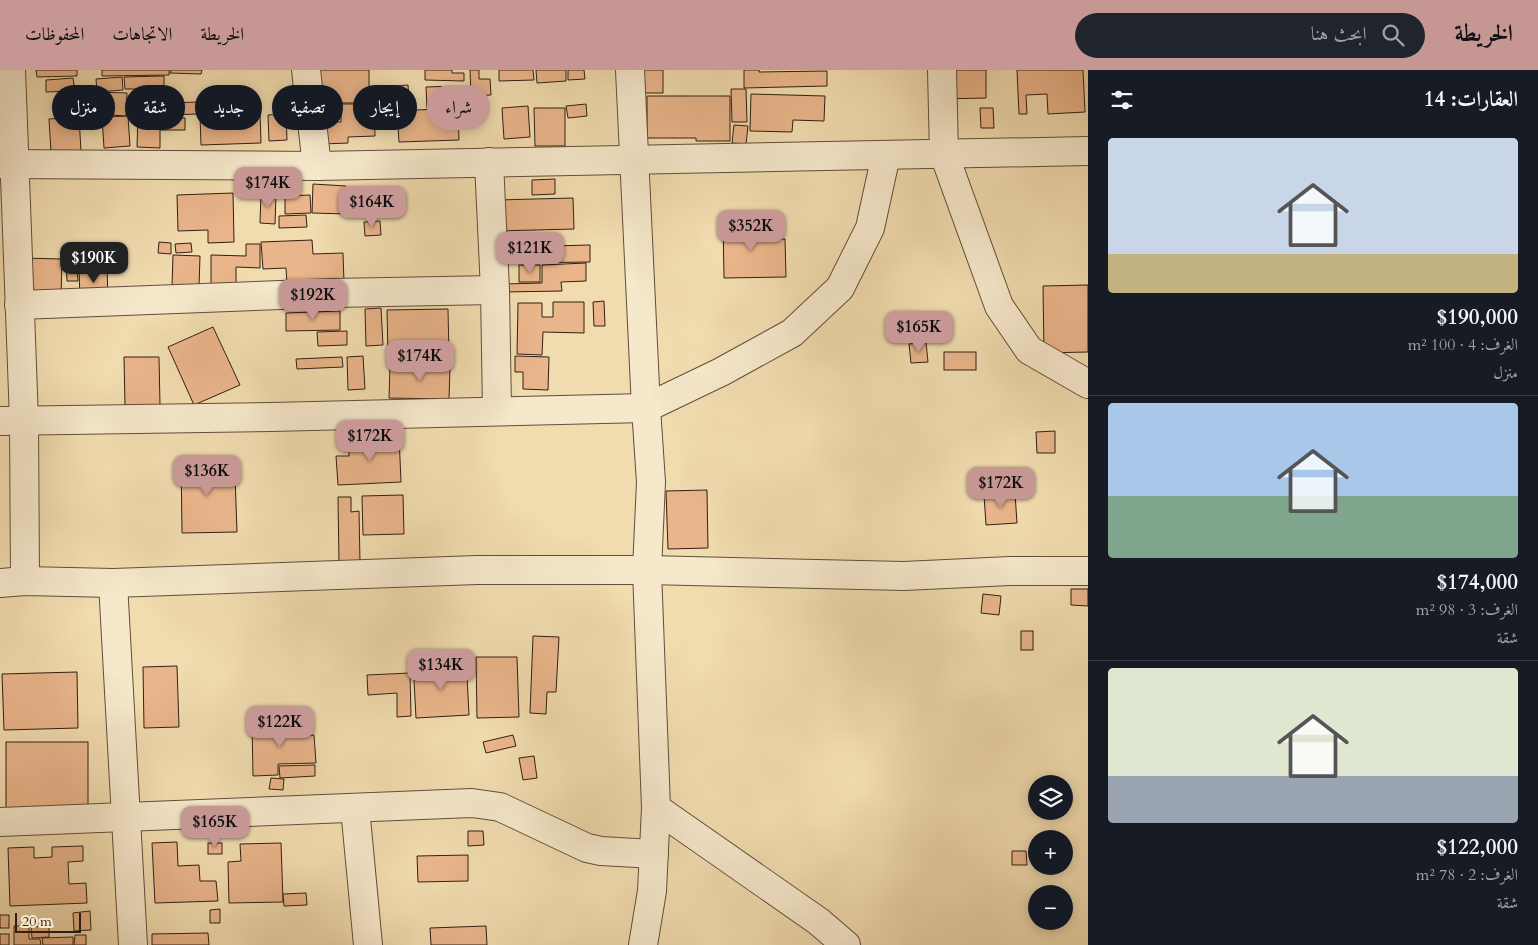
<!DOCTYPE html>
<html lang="ar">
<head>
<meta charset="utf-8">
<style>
  :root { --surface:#171b24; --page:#20242c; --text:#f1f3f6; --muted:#9ea1a6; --line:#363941; --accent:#c59692 }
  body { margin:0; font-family:Cardo,Amiri,serif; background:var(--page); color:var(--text); direction:rtl; height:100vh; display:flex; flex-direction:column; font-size:19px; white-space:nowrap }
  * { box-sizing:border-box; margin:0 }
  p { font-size:16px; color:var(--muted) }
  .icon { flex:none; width:28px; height:28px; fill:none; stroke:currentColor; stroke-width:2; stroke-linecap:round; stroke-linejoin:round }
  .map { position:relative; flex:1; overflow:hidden; direction:ltr }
  .drawer { display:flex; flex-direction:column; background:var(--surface); width:450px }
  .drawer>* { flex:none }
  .banner { position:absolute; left:15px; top:15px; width:475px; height:45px; direction:rtl; display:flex; gap:10px }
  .tools { position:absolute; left:1028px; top:705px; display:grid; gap:10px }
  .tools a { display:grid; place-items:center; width:45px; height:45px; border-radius:50%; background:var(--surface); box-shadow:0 2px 12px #0003; font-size:25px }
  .scale { position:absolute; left:15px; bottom:12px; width:66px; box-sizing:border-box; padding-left:5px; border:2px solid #311f13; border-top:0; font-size:14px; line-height:18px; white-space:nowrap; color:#311f13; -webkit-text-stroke:4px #f6e8cb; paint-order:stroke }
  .price { position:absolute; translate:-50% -42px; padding:0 11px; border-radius:10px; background:var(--accent); color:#111; font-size:16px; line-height:32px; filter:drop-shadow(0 1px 2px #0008) }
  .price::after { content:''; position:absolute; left:50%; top:30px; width:15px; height:11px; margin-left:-8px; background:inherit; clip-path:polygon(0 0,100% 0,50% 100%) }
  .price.active { background:#222; color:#fff }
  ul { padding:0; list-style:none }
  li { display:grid; align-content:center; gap:10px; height:265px; padding:0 20px }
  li+li { border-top:1px solid var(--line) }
  li span { display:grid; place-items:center; height:155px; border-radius:5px; color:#555 }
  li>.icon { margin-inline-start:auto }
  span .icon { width:90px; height:90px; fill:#fffc; stroke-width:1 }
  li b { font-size:21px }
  h2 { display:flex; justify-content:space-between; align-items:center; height:60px; padding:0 20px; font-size:21px }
  .tag { padding:0 18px; border-radius:22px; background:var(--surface); box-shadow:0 2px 12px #0003; font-size:18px; line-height:45px }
  .tag.active { background:var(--accent); color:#111 }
  header { display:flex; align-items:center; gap:30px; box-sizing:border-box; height:70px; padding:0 25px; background:var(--accent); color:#111 }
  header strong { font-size:24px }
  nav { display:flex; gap:28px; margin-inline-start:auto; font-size:18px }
  .search { width:350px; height:45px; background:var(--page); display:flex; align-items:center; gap:12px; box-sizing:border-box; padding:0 18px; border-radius:28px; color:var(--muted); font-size:19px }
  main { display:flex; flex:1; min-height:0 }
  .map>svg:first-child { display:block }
  .building { fill:#eab58b; stroke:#311f13 }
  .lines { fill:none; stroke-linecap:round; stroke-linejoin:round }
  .minor-casing { stroke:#614e3a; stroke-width:30 }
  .minor { stroke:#f6e8cb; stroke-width:28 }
</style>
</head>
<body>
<header>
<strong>الخريطة</strong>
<div class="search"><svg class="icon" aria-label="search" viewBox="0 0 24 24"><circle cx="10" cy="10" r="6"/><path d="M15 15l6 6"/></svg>ابحث هنا</div>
<nav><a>الخريطة</a><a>الاتجاهات</a><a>المحفوظات</a></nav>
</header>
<main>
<section class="drawer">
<h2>العقارات: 14<svg class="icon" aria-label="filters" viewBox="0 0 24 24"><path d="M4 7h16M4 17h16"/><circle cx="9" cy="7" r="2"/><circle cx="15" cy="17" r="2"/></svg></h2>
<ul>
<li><span style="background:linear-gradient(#c9d6e8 75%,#c2b280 0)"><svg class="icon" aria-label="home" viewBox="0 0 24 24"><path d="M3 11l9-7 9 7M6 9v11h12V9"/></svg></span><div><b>$190,000</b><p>الغرف: 4 · 100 m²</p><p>منزل</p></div></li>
<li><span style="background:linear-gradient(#a9c7e8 60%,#7fa58c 0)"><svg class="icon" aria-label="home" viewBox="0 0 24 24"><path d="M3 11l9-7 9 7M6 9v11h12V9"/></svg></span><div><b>$174,000</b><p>الغرف: 3 · 98 m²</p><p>شقة</p></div></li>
<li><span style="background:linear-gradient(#dfe7d0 70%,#9aa5b1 0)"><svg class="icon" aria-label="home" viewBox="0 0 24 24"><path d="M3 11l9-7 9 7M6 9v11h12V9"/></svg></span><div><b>$122,000</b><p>الغرف: 2 · 78 m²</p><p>شقة</p></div></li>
</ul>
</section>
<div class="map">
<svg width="1088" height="875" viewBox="0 0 1088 875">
  <rect width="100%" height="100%" fill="#f1dcaf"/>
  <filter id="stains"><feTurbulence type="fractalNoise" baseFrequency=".004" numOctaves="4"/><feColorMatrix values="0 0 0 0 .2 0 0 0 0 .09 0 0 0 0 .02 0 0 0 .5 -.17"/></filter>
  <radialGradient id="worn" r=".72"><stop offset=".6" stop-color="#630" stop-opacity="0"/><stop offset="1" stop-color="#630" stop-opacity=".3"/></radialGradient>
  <!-- building -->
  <g class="building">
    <path d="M 36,0 L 77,0 L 77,6 L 37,7 Z"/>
    <path d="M 102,0 L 169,0 L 169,5 L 102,6 Z"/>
    <path d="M 171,0 L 202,0 L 201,4 L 170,3 Z"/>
    <path d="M 320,0 L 369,0 L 369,33 L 339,33 L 339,50 L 320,50 Z"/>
    <path d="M 425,0 L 452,0 L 452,3 L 464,3 L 464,11 L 425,10 Z"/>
    <path d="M 470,0 L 479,0 L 479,9 L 490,9 L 491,25 L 471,26 Z"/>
    <path d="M 499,0 L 533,0 L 534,10 L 499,11 Z"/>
    <path d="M 536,0 L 566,0 L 566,11 L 537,13 Z"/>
    <path d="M 568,0 L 584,0 L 585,9 L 568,10 Z"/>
    <path d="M 644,0 L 663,0 L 663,23 L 645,23 Z"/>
    <path d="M 744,0 L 759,0 L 759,2 L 827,1 L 827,16 L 744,18 Z"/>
    <path d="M 939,0 L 986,0 L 986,28 L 939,29 Z"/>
    <path d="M 1017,0 L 1083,0 L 1085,42 L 1048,44 L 1047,24 L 1026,25 L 1027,44 L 1019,44 Z"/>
    <path d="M 164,6 L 164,19 L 125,19 L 124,7 Z"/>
    <path d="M 122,7 L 123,20 L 97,22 L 96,9 Z"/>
    <path d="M 73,8 L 75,21 L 46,22 L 46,10 Z"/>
    <path d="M 408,15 L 409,28 L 397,29 L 395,16 Z"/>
    <path d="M 456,16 L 457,37 L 427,38 L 426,17 Z"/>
    <path d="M 731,19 L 746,19 L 747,52 L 732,52 Z"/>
    <path d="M 64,22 L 79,23 L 77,37 L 63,36 Z"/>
    <path d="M 98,22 L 127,23 L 126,46 L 97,44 Z"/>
    <path d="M 751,24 L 825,26 L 824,51 L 793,50 L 792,62 L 750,61 Z"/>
    <path d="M 647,26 L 730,26 L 730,71 L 696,71 L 696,68 L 647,68 Z"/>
    <path d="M 198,32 L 198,44 L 135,46 L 134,34 Z"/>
    <path d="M 341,34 L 374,34 L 375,66 L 348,67 L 348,73 L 323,74 L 322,52 L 341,52 Z"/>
    <path d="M 586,34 L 587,46 L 568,48 L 566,36 Z"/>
    <path d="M 528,36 L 530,67 L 504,69 L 502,38 Z"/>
    <path d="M 458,38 L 459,70 L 399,72 L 397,41 Z"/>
    <path d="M 534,38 L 565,38 L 565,76 L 535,76 Z"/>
    <path d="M 980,38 L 993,38 L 994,58 L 981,58 Z"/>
    <path d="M 260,43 L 261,73 L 201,75 L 200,45 Z"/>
    <path d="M 286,44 L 287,70 L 269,71 L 268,45 Z"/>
    <path d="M 128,46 L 130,76 L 104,78 L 102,47 Z"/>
    <path d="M 79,47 L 81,81 L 51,82 L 49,49 Z"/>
    <path d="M 138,47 L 185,48 L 185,60 L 160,60 L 160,78 L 137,77 Z"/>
    <path d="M 734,55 L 748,56 L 746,74 L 732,73 Z"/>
    <path d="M 555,109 L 555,124 L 532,125 L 532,110 Z"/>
    <path d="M 313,114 L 346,116 L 346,144 L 312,143 Z"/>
    <path d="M 233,123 L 234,172 L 208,173 L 208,160 L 178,161 L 177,125 Z"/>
    <path d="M 261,124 L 276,125 L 275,154 L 260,153 Z"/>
    <path d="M 310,125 L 311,143 L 285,144 L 285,126 Z"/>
    <path d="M 573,128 L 574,159 L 498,161 L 497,130 Z"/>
    <path d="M 306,145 L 307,157 L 279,158 L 279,146 Z"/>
    <path d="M 756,148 L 756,170 L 785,169 L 786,207 L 724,208 L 723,149 Z"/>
    <path d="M 380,151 L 381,165 L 365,166 L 364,152 Z"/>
    <path d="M 312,170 L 313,184 L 343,183 L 344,213 L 287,215 L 286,198 L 263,199 L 261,172 Z"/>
    <path d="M 551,170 L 551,176 L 590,175 L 590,192 L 514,193 L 514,171 Z"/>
    <path d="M 159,172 L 171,173 L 171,184 L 158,183 Z"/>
    <path d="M 191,173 L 192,182 L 176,183 L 175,174 Z"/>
    <path d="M 246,174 L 260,174 L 260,198 L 236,197 L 236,216 L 211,215 L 211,185 L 246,186 Z"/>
    <path d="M 173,185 L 200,186 L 199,217 L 172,216 Z"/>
    <path d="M 22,188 L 62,189 L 61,228 L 20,227 Z"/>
    <path d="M 79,193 L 107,193 L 108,235 L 80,235 Z"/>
    <path d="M 586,193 L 586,211 L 561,212 L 562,221 L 504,222 L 504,214 L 542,213 L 542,195 Z"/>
    <path d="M 66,194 L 77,194 L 78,211 L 67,211 Z"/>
    <rect x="519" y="195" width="21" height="17"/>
    <path d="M 1088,215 L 1088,282 L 1044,283 L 1043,216 Z"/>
    <path d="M 604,231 L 605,256 L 594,256 L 593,232 Z"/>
    <path d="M 553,232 L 584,232 L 584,263 L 543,262 L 542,285 L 517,284 L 518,233 L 542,233 L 542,247 L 553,247 Z"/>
    <path d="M 381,238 L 383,275 L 366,276 L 365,239 Z"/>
    <path d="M 448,239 L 449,286 L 452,286 L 452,293 L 434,294 L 434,285 L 388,285 L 387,240 Z"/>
    <path d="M 340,241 L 340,260 L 286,261 L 286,243 Z"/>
    <path d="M 213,257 L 240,315 L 194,335 L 168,277 Z"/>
    <path d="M 347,261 L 347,275 L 318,276 L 317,262 Z"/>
    <path d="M 926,272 L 928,292 L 911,293 L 909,274 Z"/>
    <rect x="944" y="282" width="32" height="18"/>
    <path d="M 363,286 L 365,319 L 348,320 L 347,287 Z"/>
    <path d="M 515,286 L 549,287 L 548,320 L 523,319 L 523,302 L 515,302 Z"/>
    <path d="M 124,287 L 159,287 L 160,335 L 125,336 Z"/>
    <path d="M 342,287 L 343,297 L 297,299 L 296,289 Z"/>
    <path d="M 390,296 L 450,297 L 449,329 L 389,328 Z"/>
    <path d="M 1055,361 L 1055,383 L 1037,383 L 1036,362 Z"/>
    <path d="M 399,366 L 401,412 L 338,415 L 336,386 L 349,386 L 349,368 Z"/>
    <path d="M 181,387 L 220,387 L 221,406 L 235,405 L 237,462 L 182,463 Z"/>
    <path d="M 707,420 L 708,478 L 668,479 L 666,421 Z"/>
    <path d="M 1015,423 L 1017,453 L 986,455 L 984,425 Z"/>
    <path d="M 403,425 L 404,464 L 363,465 L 362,426 Z"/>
    <path d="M 338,427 L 351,427 L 351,442 L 359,441 L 360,493 L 339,493 Z"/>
    <path d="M 1071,519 L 1088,519 L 1088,536 L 1071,535 Z"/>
    <path d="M 983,524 L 1001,526 L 999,545 L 981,543 Z"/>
    <rect x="1021" y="561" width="12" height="19"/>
    <path d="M 533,566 L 559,567 L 556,622 L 547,622 L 546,644 L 530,643 Z"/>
    <path d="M 449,586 L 450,607 L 467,606 L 469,645 L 416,648 L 414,610 L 427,610 L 426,587 Z"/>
    <path d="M 476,587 L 517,587 L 519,647 L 477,648 Z"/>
    <path d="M 177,596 L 179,657 L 144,658 L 143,597 Z"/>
    <path d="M 77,602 L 78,658 L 4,660 L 2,604 Z"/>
    <path d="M 410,603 L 411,646 L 397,647 L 397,623 L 368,625 L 367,605 Z"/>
    <path d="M 292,653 L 293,666 L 314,665 L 316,693 L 278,694 L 278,705 L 253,706 L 252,655 Z"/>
    <path d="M 513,665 L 516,676 L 486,683 L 483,672 Z"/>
    <rect x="6" y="672" width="82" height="66"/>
    <path d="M 534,686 L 537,708 L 523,710 L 519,688 Z"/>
    <path d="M 315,695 L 315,706 L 280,708 L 279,696 Z"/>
    <path d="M 271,708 L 284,709 L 283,720 L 269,719 Z"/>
    <path d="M 468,761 L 483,761 L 484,775 L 468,776 Z"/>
    <path d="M 177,772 L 178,796 L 199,795 L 200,811 L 216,811 L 218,831 L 155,833 L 152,773 Z"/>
    <rect x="208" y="773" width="14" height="11"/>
    <path d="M 281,773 L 283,832 L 229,833 L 228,792 L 241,791 L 240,774 Z"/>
    <path d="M 83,776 L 83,791 L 68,792 L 69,814 L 86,813 L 87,833 L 10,836 L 8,778 L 34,777 L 34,788 L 52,787 L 52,777 Z"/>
    <path d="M 1012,781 L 1026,781 L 1027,795 L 1012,795 Z"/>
    <path d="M 468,785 L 468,811 L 418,812 L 417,786 Z"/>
    <path d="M 306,823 L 307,835 L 284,836 L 283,824 Z"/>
    <path d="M 220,839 L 220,853 L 210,853 L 210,840 Z"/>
    <path d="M 90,841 L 91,860 L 74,861 L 73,843 Z"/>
    <rect x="0" y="845" width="9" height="13"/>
    <path d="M 14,856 L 29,856 L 29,869 L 40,869 L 41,875 L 14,875 Z"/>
    <path d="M 49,856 L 49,867 L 32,868 L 31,857 Z"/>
    <path d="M 486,856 L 487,875 L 431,875 L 430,858 Z"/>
    <path d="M 208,863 L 209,875 L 152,875 L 152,864 Z"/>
    <rect x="0" y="864" width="9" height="11"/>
    <path d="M 75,865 L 86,865 L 86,875 L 74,875 Z"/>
    <path d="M 73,867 L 73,875 L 43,875 L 42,868 Z"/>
  </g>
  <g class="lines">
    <defs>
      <g id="minor">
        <path d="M 11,0 L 24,350 L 25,511"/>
        <path d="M 306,0 L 317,96"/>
        <path d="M 630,0 L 646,338 L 651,412 L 647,500 L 656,738 L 652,821 L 643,875"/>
        <path d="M 942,0 L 944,84 L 999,236 L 1029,280 L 1088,314"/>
        <path d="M 489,92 L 495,220 L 497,341"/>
        <path d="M 0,94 L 317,96 L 1088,81"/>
        <path d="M 19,235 L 333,223 L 495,220"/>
        <path d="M 0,351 L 271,347 L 646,338 L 721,302 L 792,263 L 840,218 L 870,158 L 886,85"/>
        <path d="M 0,513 L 25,511 L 113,513 L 477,500 L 647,500 L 904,506 L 1010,501 L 1088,501"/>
        <path d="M 113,513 L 133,875"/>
        <path d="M 355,738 L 368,875"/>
        <path d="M 656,738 L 818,851 L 846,875"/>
        <path d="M 0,752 L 472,733 L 500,737 L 587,778 L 601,781 L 654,784"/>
      </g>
    </defs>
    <!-- minor casing -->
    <use href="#minor" class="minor-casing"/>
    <!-- minor -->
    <use href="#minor" class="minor"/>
  </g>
  <rect width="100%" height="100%" filter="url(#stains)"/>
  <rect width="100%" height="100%" fill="url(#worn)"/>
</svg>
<div class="tools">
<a><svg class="icon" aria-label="layers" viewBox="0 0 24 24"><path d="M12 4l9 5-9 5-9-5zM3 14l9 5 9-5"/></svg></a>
<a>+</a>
<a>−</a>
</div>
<div class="scale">20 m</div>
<b class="price" style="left:268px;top:139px">$174K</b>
<b class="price" style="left:372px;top:158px">$164K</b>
<b class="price" style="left:751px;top:182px">$352K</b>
<b class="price" style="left:530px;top:204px">$121K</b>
<b class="price active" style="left:94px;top:214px">$190K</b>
<b class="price" style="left:313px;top:251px">$192K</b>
<b class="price" style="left:919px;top:283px">$165K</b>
<b class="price" style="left:420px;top:312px">$174K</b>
<b class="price" style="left:370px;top:392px">$172K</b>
<b class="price" style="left:207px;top:427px">$136K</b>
<b class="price" style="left:1001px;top:439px">$172K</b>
<b class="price" style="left:441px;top:621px">$134K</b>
<b class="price" style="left:280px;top:678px">$122K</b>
<b class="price" style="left:215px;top:778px">$165K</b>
<div class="banner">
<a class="tag active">شراء</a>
<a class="tag">إيجار</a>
<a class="tag">تصفية</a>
<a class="tag">جديد</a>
<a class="tag">شقة</a>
<a class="tag">منزل</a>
</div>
</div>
</main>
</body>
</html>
